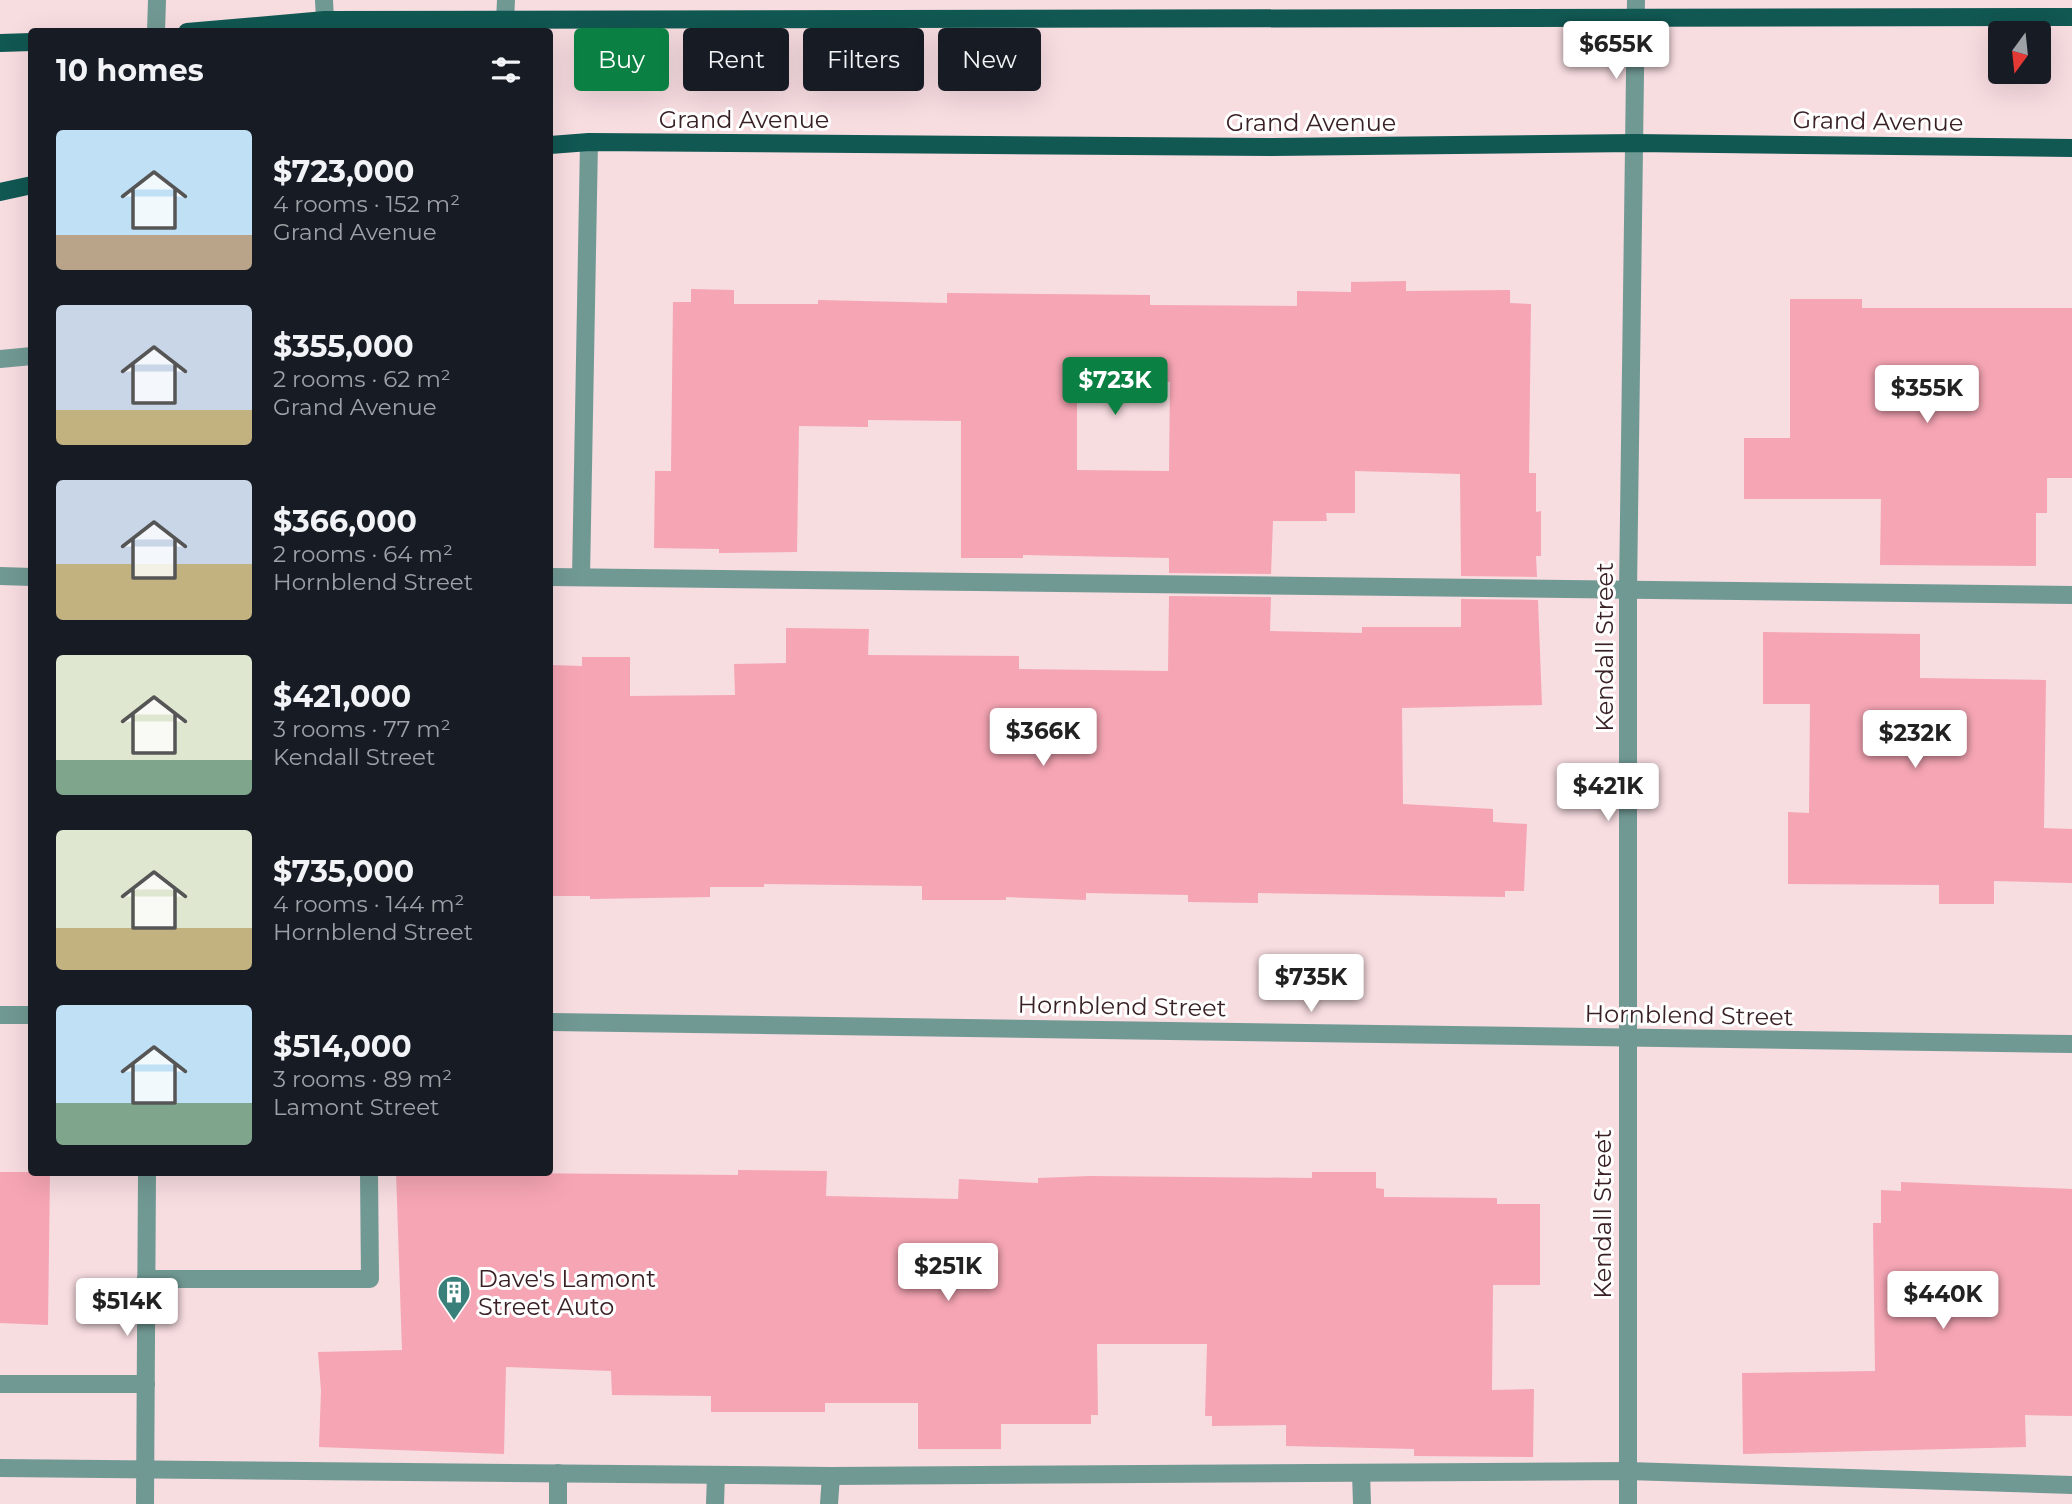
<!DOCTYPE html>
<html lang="en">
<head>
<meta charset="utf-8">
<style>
  :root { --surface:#171b24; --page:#20242c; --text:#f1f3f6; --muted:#9ea1a6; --accent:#0b8043 }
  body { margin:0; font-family:Montserrat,sans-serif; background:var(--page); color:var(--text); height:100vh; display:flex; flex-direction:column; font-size:26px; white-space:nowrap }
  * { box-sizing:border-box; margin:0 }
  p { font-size:23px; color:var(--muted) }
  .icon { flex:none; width:38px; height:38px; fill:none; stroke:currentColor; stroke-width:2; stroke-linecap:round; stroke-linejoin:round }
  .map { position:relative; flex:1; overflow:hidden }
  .details { position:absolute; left:28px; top:28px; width:525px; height:1148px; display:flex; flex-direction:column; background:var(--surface); border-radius:7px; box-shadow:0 7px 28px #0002 }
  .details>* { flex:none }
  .top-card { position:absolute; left:574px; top:28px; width:665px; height:63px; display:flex; gap:14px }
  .needle { width:46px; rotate:195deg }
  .fabs { position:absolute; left:1988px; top:21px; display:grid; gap:14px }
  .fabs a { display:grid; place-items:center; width:63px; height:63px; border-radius:7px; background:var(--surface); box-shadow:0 7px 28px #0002; font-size:35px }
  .price { position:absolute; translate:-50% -60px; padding:0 16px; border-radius:7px; background:#fff; color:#222; font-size:23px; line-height:46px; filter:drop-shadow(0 2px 4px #0008) }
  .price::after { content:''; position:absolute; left:50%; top:42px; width:21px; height:16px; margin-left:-10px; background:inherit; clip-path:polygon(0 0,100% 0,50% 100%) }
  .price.current { background:var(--accent); color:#fff }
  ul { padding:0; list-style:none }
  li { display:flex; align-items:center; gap:21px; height:175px; padding:0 28px }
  li span { display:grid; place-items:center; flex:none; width:196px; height:140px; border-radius:7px; color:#555 }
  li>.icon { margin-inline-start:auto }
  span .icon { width:84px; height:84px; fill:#fffc; stroke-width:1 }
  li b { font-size:30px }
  h2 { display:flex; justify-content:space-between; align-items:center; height:84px; padding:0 28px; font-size:30px }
  .pill { padding:0 24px; border-radius:7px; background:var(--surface); box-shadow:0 7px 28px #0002; font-size:24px; line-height:63px }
  .pill.current { background:var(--accent); color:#fff }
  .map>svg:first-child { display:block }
  .building { fill:#f6a5b4; fill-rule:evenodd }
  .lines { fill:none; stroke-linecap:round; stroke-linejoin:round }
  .minor { stroke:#719994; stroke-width:18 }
  .major { stroke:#115752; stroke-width:18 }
  .labels { text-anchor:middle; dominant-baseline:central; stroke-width:6; stroke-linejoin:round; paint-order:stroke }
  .street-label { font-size:24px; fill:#392126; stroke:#fff }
  .poi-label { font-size:24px; fill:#392126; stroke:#fff; text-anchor:start }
</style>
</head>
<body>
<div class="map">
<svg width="2072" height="1504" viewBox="0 0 2072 1504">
  <rect width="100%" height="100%" fill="#f7dce0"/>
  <!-- building -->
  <g class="building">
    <path d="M 1406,281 L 1406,291 L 1510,290 L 1510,303 L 1531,304 L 1529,473 L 1536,473 L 1536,512 L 1541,511 L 1541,556 L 1536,556 L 1537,577 L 1461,576 L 1460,474 L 1355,471 L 1355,513 L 1326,513 L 1327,521 L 1273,521 L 1271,574 L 1169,573 L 1169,558 L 1023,555 L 1023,558 L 961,558 L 961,421 L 868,420 L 868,427 L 799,426 L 797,552 L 719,553 L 719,549 L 654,548 L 655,471 L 671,471 L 673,302 L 691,302 L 691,289 L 734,290 L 734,304 L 818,304 L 818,300 L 947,303 L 947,293 L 1150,295 L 1150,305 L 1297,306 L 1297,291 L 1351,292 L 1351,282 ZM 1077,382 L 1170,382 L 1169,471 L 1077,470 Z"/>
    <path d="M 1790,299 L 1862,299 L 1862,308 L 2072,308 L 2072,478 L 2047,478 L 2047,513 L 2036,513 L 2036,566 L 1880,565 L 1881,499 L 1744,499 L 1744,438 L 1790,438 Z"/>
    <path d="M 1169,596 L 1271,597 L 1270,631 L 1362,633 L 1362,627 L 1461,627 L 1461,599 L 1538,600 L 1542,705 L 1402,708 L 1403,804 L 1493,809 L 1493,822 L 1527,824 L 1524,891 L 1505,891 L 1505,897 L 1258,893 L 1258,903 L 1188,902 L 1188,895 L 1086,893 L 1086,900 L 1006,897 L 1006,900 L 922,900 L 922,886 L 764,884 L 764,887 L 710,887 L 710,897 L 590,899 L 590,896 L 553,896 L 553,857 L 550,857 L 550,665 L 582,666 L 582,657 L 630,657 L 630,696 L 735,695 L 734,664 L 786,663 L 786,628 L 869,629 L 868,655 L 1019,656 L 1019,669 L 1168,671 Z"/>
    <path d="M 1763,632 L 1920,634 L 1920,678 L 2046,680 L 2044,828 L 2072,829 L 2072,883 L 1994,881 L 1994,904 L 1939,904 L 1939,885 L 1788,884 L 1788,812 L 1809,813 L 1810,704 L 1763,704 Z"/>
    <path d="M 738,1170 L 827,1171 L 826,1196 L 958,1199 L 959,1179 L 1038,1183 L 1038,1178 L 1090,1176 L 1312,1178 L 1312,1172 L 1376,1172 L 1376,1188 L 1384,1189 L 1384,1197 L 1497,1198 L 1497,1204 L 1540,1204 L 1540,1285 L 1493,1285 L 1492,1390 L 1534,1389 L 1533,1457 L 1414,1456 L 1414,1449 L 1286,1446 L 1286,1425 L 1212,1426 L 1212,1416 L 1205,1416 L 1207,1344 L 1097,1344 L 1098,1415 L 1091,1415 L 1091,1424 L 1001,1424 L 1001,1449 L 918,1449 L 918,1403 L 825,1403 L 825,1412 L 711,1412 L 711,1396 L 612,1395 L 611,1371 L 506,1367 L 504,1454 L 319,1447 L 321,1391 L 318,1352 L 402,1350 L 396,1172 L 738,1175 Z"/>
    <path d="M 0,1172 L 50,1172 L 48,1325 L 0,1323 Z"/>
    <path d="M 1901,1182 L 2072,1189 L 2072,1416 L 2025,1415 L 2026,1447 L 1743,1454 L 1742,1373 L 1875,1371 L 1873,1223 L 1881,1223 L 1881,1190 L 1901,1191 Z"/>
  </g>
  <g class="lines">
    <!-- minor -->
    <g class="minor">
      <path d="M 324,0 L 325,20"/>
      <path d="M 505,21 L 506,0"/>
      <path d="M 156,32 L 157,0"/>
      <path d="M 0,359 L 32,356"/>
      <path d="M 0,576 L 32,577"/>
      <path d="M 550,577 L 2072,595"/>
      <path d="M 581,577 L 589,142"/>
      <path d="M 0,1015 L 32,1015"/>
      <path d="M 550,1022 L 2072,1044"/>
      <path d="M 146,1279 L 370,1279 L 369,1172"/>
      <path d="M 0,1384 L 146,1384"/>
      <path d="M 0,1468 L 831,1476 L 1628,1471 L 2072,1485"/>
      <path d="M 1361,1473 L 1362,1504"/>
      <path d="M 145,1504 L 147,1172"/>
      <path d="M 558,1504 L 558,1473"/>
      <path d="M 715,1504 L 716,1475"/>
      <path d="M 829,1504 L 831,1476"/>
      <path d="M 1628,1504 L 1628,591 L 1636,0"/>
    </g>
    <!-- major -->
    <g class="major">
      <path d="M 187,32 L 325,20 L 2072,17"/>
      <path d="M 0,43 L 32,42"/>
      <path d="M 550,145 L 589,142 L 1271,147 L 1635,143 L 2072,148"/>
      <path d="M 0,192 L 32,185"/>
    </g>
  </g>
  <!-- icons -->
  <defs>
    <symbol id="building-pin" viewBox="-11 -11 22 30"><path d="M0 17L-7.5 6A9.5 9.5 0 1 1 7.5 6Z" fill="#39807a" stroke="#fff"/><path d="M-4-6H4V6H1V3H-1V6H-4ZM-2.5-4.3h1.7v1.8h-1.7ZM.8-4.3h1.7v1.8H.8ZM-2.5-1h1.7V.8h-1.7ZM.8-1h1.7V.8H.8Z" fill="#fff"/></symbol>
  </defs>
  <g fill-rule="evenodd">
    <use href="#building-pin" x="435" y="1273" width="38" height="52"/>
  </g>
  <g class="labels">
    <!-- street labels -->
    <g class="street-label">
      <text x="744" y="119">Grand Avenue</text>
      <text transform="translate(1878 121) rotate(1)">Grand Avenue</text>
      <text x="1311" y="122">Grand Avenue</text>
      <text transform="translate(1604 647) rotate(-90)">Kendall Street</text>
      <text transform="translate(1122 1006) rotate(1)">Hornblend Street</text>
      <text transform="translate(1689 1015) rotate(1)">Hornblend Street</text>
      <text transform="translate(1602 1214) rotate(-90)">Kendall Street</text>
    </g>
    <!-- poi labels -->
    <g class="poi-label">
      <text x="478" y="1278">Dave's Lamont<tspan x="478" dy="28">Street Auto</tspan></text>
    </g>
  </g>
</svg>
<div class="fabs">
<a><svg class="needle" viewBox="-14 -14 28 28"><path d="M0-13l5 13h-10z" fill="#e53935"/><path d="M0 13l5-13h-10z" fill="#9ea1a6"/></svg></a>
</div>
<b class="price" style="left:1616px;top:81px">$655K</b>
<b class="price current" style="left:1115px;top:417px">$723K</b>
<b class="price" style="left:1927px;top:425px">$355K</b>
<b class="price" style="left:1043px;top:768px">$366K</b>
<b class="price" style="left:1915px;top:770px">$232K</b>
<b class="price" style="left:1608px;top:823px">$421K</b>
<b class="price" style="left:1311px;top:1014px">$735K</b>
<b class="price" style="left:948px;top:1303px">$251K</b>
<b class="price" style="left:1943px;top:1331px">$440K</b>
<b class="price" style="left:127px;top:1338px">$514K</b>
<div class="top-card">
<a class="pill current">Buy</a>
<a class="pill">Rent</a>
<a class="pill">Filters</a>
<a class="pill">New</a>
</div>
<section class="details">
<h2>10 homes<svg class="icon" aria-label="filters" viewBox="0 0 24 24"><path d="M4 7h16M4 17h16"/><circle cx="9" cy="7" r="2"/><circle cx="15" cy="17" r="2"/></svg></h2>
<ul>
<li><span style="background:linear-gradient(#bfe0f5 75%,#b9a48a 0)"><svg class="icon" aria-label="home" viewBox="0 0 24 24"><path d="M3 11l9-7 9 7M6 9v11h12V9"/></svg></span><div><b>$723,000</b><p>4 rooms · 152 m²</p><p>Grand Avenue</p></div></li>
<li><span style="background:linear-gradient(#c9d6e8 75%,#c2b280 0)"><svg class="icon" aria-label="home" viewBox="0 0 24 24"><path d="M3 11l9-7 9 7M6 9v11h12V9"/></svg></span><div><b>$355,000</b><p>2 rooms · 62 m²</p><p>Grand Avenue</p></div></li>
<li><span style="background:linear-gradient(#c9d6e8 60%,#c2b280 0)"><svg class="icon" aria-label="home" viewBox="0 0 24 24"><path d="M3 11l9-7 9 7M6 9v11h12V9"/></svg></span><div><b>$366,000</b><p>2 rooms · 64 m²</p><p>Hornblend Street</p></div></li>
<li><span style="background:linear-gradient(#dfe7d0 75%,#7fa58c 0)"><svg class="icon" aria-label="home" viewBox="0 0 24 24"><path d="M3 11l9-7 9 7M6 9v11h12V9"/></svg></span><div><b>$421,000</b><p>3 rooms · 77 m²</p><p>Kendall Street</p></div></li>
<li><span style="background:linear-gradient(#dfe7d0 70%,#c2b280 0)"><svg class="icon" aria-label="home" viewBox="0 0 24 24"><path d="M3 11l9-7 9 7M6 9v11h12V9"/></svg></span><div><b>$735,000</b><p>4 rooms · 144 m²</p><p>Hornblend Street</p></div></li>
<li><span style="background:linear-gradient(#bfe0f5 70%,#7fa58c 0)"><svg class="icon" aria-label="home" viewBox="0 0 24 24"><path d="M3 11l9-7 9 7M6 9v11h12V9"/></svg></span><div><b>$514,000</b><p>3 rooms · 89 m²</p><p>Lamont Street</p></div></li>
</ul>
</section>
</div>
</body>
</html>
